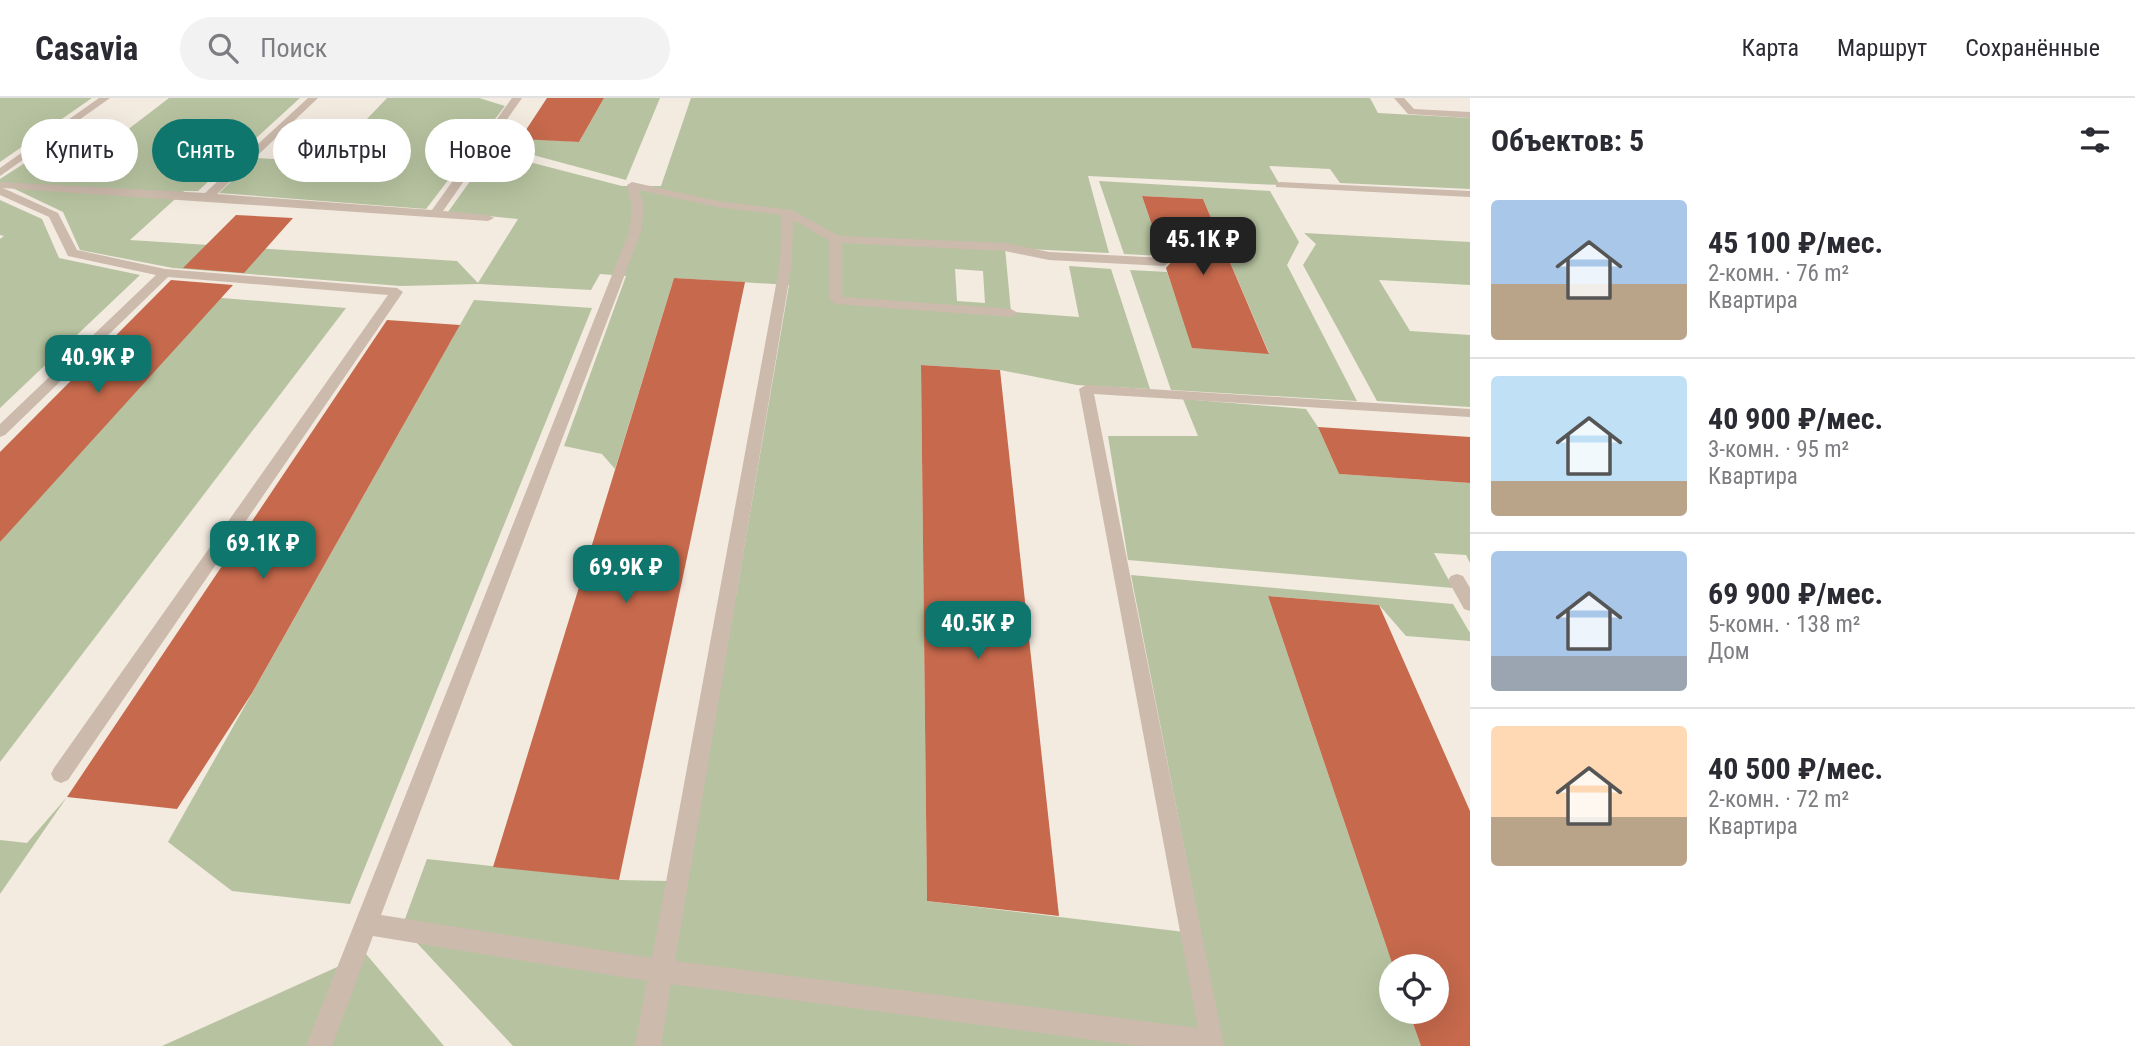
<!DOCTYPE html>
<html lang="ru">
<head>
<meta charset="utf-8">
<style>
  :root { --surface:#fff; --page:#f2f2f3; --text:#2b2b33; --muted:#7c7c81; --line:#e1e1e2; --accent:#0f766e }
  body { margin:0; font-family:"Roboto Condensed",sans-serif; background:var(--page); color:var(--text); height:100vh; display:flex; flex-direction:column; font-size:26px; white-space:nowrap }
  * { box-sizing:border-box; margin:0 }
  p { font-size:23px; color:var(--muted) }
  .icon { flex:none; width:38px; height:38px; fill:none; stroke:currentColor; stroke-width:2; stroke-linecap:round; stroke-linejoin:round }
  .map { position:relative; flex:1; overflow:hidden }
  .panel { display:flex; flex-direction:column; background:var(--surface); width:665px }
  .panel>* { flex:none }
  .guide { position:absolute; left:21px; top:21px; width:665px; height:63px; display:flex; gap:14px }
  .fabs { position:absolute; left:1379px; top:856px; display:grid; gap:14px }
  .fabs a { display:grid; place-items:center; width:70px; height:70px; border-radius:50%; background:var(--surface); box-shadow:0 7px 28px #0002; font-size:35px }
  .price { position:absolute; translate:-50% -60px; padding:0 16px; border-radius:14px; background:var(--accent); color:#fff; font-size:23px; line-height:46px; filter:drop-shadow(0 2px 4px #0008) }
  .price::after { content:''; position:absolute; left:50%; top:42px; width:21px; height:16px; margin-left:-10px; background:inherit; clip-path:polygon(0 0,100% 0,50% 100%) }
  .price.current { background:#222; color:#fff }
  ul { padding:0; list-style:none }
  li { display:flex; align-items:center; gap:21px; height:175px; padding:0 21px }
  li+li { border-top:2px solid var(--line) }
  li span { display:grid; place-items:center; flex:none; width:196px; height:140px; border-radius:7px; color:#555 }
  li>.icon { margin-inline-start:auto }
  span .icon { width:84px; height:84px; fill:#fffc; stroke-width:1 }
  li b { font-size:30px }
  h2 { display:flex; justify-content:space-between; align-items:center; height:84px; padding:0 21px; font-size:30px }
  .chip { padding:0 24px; border-radius:32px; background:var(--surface); box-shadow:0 7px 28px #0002; font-size:24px; line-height:63px }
  .chip.current { background:var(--accent); color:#fff }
  header { display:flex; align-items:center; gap:42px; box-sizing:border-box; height:98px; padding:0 35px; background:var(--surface); border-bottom:2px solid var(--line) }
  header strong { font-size:33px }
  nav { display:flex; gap:38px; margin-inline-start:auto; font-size:24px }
  .search { width:490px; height:63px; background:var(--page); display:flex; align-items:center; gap:18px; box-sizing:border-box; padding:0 24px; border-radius:38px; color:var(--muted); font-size:26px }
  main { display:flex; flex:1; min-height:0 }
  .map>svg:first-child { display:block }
  .green { fill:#b7c3a0; fill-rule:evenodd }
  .building { fill:#c6694c }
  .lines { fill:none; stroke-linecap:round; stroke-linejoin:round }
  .minor { fill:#ccbaac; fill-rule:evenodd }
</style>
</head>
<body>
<header>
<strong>Casavia</strong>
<div class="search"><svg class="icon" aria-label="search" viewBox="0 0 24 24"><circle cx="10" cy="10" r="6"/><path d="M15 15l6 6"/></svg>Поиск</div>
<nav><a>Карта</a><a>Маршрут</a><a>Сохранённые</a></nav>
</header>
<main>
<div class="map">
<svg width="1470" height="948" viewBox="0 0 1470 948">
  <rect width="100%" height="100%" fill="#f3eae0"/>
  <!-- green -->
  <g class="green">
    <path d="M 0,0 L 92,0 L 0,64 Z"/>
    <path d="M 169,0 L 300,0 L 198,93 L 184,93 L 130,142 L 457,163 L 478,185 L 518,121 L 448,114 L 491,54 L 622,88 L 661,88 L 691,0 L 1370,0 L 1378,15 L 1470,20 L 1470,91 L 1340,85 L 1330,71 L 1269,68 L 1280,87 L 1088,78 L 1109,155 L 1005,150 L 1011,214 L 1079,219 L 1069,168 L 1111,171 L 1150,291 L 1077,287 L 1000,272 L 921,267 L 927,803 L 1201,836 L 1131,477 L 1453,506 L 1470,535 L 1470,543 L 1406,538 L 1379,507 L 1268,498 L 1393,868 L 1391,868 L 1391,914 L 1409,914 L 1421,948 L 659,948 L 789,187 L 674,180 L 615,371 L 602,356 L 564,348 L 626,178 L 600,176 L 591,192 L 479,186 L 401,188 L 173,170 L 80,152 L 63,114 L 0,84 L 0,81 L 53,47 L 105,49 ZM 955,171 L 983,173 L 985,205 L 957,203 Z"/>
    <path d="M 387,0 L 479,0 L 505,8 L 426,111 L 219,95 L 256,60 L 326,64 Z"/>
    <path d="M 604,0 L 660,0 L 626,82 L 496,47 L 504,39 L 579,44 Z"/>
    <path d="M 1099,83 L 1270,93 L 1299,144 L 1287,167 L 1357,303 L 1171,292 L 1130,172 L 1167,174 L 1193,250 L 1269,255 L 1203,101 L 1142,98 L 1162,158 L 1124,156 Z"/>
    <path d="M 0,102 L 42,121 L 59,160 L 140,177 L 0,310 L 0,141 L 4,138 L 0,137 Z"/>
    <path d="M 1304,135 L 1470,144 L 1470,187 L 1379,182 L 1410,233 L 1470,237 L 1470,309 L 1377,303 L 1303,167 L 1316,146 Z"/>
    <path d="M 173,196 L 346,210 L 0,664 L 0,444 Z"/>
    <path d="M 474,202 L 592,210 L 350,806 L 232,793 L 168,744 Z"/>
    <path d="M 1183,301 L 1306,311 L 1318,329 L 1339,376 L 1470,385 L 1470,465 L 1466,457 L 1434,455 L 1453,490 L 1128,462 L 1108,338 L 1198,338 Z"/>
    <path d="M 67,699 L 0,796 L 0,742 L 27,745 Z"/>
    <path d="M 427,761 L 619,782 L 668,783 L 637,948 L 513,948 L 402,829 Z"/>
    <path d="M 366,856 L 444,948 L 162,948 Z"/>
  </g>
  <!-- building -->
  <g class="building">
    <path d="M 547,0 L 604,0 L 579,44 L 520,41 Z"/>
    <path d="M 1142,98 L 1203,101 L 1269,256 L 1192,250 L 1166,170 L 1172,163 L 1162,157 Z"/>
    <path d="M 236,117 L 293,120 L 244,175 L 183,170 Z"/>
    <path d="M 674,180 L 745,184 L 619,782 L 493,769 Z"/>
    <path d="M 171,182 L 233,187 L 0,444 L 0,354 Z"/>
    <path d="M 387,222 L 460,227 L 252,595 L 177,711 L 67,699 Z"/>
    <path d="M 921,267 L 1000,272 L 1059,818 L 927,803 Z"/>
    <path d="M 1318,329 L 1470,339 L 1470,385 L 1339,376 Z"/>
    <path d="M 1268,498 L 1379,507 L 1470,713 L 1470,948 L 1421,948 L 1409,914 L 1437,914 L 1437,868 L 1393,868 Z"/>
  </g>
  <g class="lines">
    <!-- minor -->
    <g class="minor">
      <path d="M 99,0 L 110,0 L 0,78 L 0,70 Z"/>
      <path d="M 308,0 L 318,0 L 217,96 L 432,112 L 512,0 L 522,0 L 443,113 L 488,117 L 494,120 L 488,123 L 3,90 L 58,115 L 77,152 L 165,171 L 397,190 L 403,194 L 68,682 L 61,685 L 54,682 L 51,676 L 54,670 L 388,197 L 168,179 L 5,337 L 0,339 L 0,326 L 156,177 L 68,158 L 49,119 L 0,97 L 0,84 L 205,95 Z"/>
      <path d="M 1394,0 L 1404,0 L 1414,11 L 1470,14 L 1470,20 L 1408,16 Z"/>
      <path d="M 632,84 L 717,103 L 792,112 L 839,138 L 1005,145 L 1049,154 L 1164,160 L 1170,164 L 1164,168 L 1049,162 L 1005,153 L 842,145 L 842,199 L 1011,211 L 1018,215 L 1011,219 L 836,206 L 830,202 L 830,143 L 793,122 L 792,165 L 675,863 L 1198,930 L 1079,291 L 1086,287 L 1470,311 L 1470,319 L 1094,296 L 1224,948 L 1139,948 L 671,886 L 661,948 L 635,948 L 647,883 L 373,838 L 332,948 L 306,948 L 629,134 L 632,108 L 627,87 ZM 639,92 L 717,109 L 782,117 L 780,165 L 652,860 L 381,817 L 641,134 L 644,108 Z"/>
      <path d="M 1280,84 L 1470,93 L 1470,99 L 1276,89 L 1276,85 Z"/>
      <path d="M 1457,476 L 1463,478 L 1470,490 L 1470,513 L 1464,511 L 1448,482 L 1451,478 Z"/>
    </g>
  </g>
</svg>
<div class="fabs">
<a><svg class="icon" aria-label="locate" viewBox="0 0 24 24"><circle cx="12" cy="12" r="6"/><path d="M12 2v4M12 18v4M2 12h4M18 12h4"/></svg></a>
</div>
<b class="price current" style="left:1203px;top:179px">45.1K ₽</b>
<b class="price" style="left:98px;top:297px">40.9K ₽</b>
<b class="price" style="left:263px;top:483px">69.1K ₽</b>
<b class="price" style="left:626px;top:507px">69.9K ₽</b>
<b class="price" style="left:978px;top:563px">40.5K ₽</b>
<div class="guide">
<a class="chip">Купить</a>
<a class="chip current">Снять</a>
<a class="chip">Фильтры</a>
<a class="chip">Новое</a>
</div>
</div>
<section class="panel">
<h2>Объектов: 5<svg class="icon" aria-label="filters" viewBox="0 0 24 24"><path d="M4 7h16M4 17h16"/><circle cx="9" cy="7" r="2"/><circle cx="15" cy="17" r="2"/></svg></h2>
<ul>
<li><span style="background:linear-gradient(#a9c7e8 60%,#b9a48a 0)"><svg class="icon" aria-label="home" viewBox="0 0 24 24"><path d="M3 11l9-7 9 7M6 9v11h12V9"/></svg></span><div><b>45 100 ₽/мес.</b><p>2-комн. · 76 m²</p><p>Квартира</p></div></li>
<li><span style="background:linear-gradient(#bfe0f5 75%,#b9a48a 0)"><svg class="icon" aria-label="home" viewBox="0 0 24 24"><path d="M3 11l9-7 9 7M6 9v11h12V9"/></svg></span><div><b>40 900 ₽/мес.</b><p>3-комн. · 95 m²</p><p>Квартира</p></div></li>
<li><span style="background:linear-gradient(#a9c7e8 75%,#9aa5b1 0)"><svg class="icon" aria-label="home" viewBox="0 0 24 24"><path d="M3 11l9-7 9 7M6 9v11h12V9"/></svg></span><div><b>69 900 ₽/мес.</b><p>5-комн. · 138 m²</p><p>Дом</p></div></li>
<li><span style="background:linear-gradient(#ffd9b3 65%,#b9a48a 0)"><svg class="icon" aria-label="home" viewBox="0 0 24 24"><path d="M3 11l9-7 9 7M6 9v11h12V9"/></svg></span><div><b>40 500 ₽/мес.</b><p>2-комн. · 72 m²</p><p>Квартира</p></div></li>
</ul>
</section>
</main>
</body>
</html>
